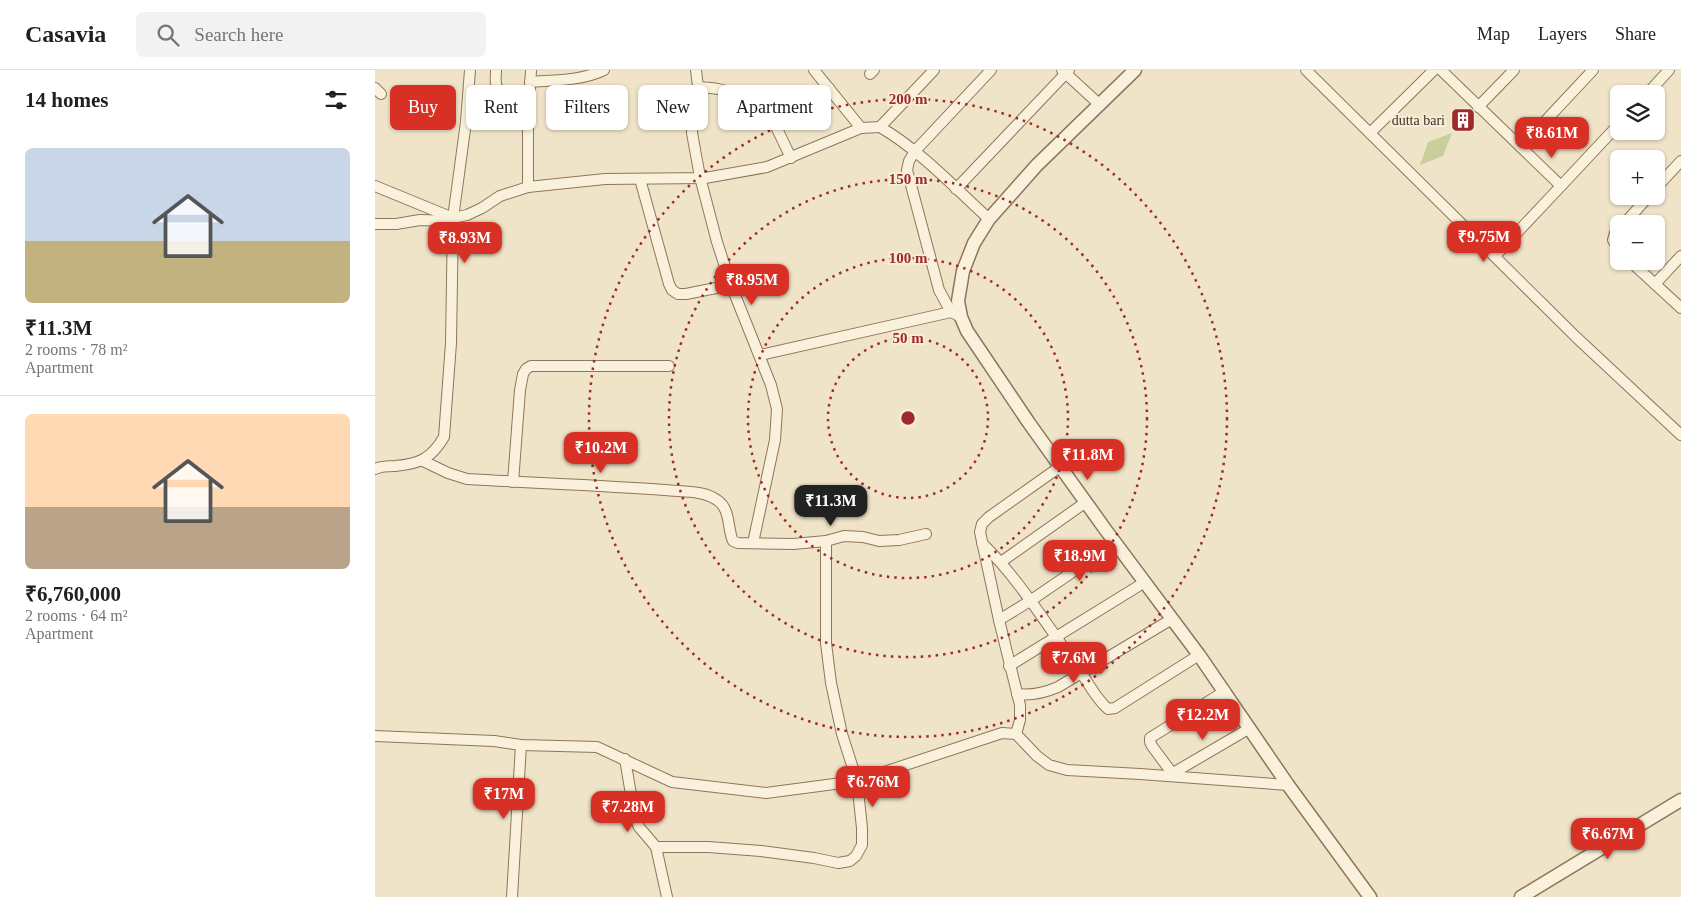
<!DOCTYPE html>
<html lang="en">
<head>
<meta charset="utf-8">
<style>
  :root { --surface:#fff; --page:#f2f2f2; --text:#202124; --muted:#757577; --line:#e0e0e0; --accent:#d93025 }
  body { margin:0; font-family:Georgia,serif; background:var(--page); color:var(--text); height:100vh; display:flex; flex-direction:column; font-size:19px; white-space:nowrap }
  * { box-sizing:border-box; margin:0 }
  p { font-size:16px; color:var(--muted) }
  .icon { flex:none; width:28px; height:28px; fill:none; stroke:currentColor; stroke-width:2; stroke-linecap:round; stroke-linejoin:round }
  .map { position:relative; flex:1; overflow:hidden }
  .sheet { display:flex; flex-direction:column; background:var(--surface); width:375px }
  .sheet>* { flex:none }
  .hud { position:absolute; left:15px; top:15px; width:475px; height:45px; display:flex; gap:10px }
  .fabs { position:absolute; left:1235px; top:15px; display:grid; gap:10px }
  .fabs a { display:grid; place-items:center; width:55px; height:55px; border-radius:8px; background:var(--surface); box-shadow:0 1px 4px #0004; font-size:25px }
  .price { position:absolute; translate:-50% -42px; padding:0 11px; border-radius:10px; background:var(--accent); color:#fff; font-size:16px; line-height:32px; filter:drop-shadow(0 1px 2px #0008) }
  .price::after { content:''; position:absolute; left:50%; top:30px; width:15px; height:11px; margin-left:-8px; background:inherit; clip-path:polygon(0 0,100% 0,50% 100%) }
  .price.on { background:#222; color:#fff }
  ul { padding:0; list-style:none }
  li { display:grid; align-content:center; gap:10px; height:265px; padding:0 25px }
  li+li { border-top:1px solid var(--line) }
  li span { display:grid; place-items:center; height:155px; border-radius:8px; color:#555 }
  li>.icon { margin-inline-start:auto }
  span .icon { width:90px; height:90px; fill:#fffc; stroke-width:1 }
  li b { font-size:21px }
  h2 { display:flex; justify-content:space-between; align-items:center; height:60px; padding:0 25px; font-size:21px }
  .pill { padding:0 18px; border-radius:8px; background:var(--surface); box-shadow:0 1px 4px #0004; font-size:18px; line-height:45px }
  .pill.on { background:var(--accent); color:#fff }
  header { display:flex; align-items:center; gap:30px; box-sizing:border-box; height:70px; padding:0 25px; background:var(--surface); border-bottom:1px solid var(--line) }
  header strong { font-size:24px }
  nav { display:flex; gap:28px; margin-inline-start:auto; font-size:18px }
  .search { width:350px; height:45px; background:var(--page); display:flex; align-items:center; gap:12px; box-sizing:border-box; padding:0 18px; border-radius:8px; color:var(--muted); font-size:19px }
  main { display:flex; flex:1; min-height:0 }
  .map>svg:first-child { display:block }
  .green { fill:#c9cf9b }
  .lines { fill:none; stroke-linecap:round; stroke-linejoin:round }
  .minor-casing { stroke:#8d765c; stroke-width:12 }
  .tertiary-casing { stroke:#8d765c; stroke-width:15 }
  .minor { stroke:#faf1dc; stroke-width:10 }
  .tertiary { stroke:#faf1dc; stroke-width:12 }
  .ring { fill:none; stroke:#9e2a2b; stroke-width:2.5; stroke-dasharray:2.5 5 }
  .labels { text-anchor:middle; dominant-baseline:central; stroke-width:4; stroke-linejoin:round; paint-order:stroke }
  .poi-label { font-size:14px; fill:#3d2e20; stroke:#f7eed8; text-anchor:end }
  .centre { fill:#9e2a2b; stroke:#f7eed8; stroke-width:2.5 }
  .ring-label { font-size:15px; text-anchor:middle; font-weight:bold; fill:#9e2a2b; stroke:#f7eed8; stroke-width:4; stroke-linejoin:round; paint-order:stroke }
</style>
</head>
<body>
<header>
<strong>Casavia</strong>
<div class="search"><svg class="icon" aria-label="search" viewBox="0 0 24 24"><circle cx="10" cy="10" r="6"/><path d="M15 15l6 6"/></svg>Search here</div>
<nav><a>Map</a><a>Layers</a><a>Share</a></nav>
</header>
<main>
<section class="sheet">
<h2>14 homes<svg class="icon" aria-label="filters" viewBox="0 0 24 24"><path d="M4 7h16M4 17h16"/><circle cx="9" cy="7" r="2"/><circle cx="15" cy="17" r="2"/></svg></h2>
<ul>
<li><span style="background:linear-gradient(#c9d6e8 60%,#c2b280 0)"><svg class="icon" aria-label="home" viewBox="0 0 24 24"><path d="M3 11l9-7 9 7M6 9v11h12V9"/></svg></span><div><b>₹11.3M</b><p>2 rooms · 78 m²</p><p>Apartment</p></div></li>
<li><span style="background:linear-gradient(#ffd9b3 60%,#b9a48a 0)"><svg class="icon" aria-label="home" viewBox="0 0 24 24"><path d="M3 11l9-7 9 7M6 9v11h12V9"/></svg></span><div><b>₹6,760,000</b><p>2 rooms · 64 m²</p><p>Apartment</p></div></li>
</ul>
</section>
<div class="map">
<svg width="1306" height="827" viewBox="0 0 1306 827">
  <rect width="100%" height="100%" fill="#f0e4c8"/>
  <!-- green -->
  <path class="green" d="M 1077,63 L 1068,86 L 1045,95 L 1053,72 Z"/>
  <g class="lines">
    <defs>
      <g id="minor">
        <path d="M 121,0 C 121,10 118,18 129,23 L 154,25"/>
        <path d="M 321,0 L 323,17 L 319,39 L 317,63 L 325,107 L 342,172 L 356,215 L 396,315 L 402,339 L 400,370 L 378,473"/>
        <path d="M 439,0 L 486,58"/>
        <path d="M 559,0 L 505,57 C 546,81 579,117 614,149"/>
        <path d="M 687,0 L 724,34"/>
        <path d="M 931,0 L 1202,268 L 1306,365"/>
        <path d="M 1066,0 L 1186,116 L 1120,186"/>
        <path d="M 495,4 L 499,0"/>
        <path d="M 155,12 C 179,10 206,11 229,0"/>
        <path d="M 323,17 C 338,18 351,18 363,28 C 367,31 370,36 374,38 C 396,52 433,27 454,18"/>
        <path d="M 0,18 L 6,24"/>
        <path d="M 1272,24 L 1294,0"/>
        <path d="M 1103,37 L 1139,0"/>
        <path d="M 394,42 L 416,88"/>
        <path d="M 995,63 L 1059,0"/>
        <path d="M 1146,77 L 1218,0"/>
        <path d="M 265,109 L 294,214 L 297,220 L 303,224 L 311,224 L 356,215"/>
        <path d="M 0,116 L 78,148 L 92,145 L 107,138 L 125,126 L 153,117 L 230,109 L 330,108 L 392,97 L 486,58 L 505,57"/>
        <path d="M 1186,116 L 1244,54"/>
        <path d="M 153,117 L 153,50 L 156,0"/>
        <path d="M 1281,118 L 1306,91"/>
        <path d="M 581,119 L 694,0"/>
        <path d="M 0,154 L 21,154 L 45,150 L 78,151"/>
        <path d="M 1249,154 L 1274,126"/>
        <path d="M 1244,159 L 1240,163 L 1238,170 L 1244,180"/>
        <path d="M 1255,191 L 1306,238"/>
        <path d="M 1280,214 L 1306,186"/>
        <path d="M 586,247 L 576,242 L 564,220 L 532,100 L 534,91 L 540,81 L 616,0"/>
        <path d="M 385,285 L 576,242"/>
        <path d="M 48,391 L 73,403 L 92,409 C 158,413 224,415 290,420 C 306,422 328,420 342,430 C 356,439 352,458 358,471 L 363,473 L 418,474 L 451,471 L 469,466 L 488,467 L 504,471 L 524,470 L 551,464"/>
        <path d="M 0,399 C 6,396 13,396 20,396 C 44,394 56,389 69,367 L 76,273 L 78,148 L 91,52 L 95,0"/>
        <path d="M 138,412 L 145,320 L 148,304 L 151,299 L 156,296 L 294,296"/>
        <path d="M 607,473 C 644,509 671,554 701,595 C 712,610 720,628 733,639 L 740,638 L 824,585"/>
        <path d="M 626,492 L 711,432"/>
        <path d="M 624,550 L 655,531 L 740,473"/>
        <path d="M 634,596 L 770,512"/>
        <path d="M 642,624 C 657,626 669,623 683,617 L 797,549"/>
        <path d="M 641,664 L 645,650 L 645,635 L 624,550 L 605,462 L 607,454 L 614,447 L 686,396"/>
        <path d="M 0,666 L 119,671 L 146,675 L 222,677 L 297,712 L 391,723 L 482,711 L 627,663 L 641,664 L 662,686 L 674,695 L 692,700 L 765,704 L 913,715"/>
        <path d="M 250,689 L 260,748 L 264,757 L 281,777 L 292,827"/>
        <path d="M 797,703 L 777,676 L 775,672 L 775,668 L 850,621"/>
        <path d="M 793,706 L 875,658"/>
        <path d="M 281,777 L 333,777 L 386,781 L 439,788 L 463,793 L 475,791 L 481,786 L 487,775 L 487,758 L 482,711 L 467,664 L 456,613 L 451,573 L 451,471"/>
        <path d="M 137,827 L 146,675"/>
      </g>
      <g id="tertiary">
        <path d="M 760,0 L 662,95 L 614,149 L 599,173 L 588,201 L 583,231 L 586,247 L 592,261 L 654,353 L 730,459 L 824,585 L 913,715 L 995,827"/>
        <path d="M 1146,827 L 1306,730"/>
      </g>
    </defs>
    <!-- minor casing -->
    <use href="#minor" class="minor-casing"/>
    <!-- tertiary casing -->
    <use href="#tertiary" class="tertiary-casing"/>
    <!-- minor -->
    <use href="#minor" class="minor"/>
    <!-- tertiary -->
    <use href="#tertiary" class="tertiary"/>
  </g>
  <!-- distance rings -->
  <g class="ring">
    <circle cx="533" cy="348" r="80"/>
    <circle cx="533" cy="348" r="160"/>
    <circle cx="533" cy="348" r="239"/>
    <circle cx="533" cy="348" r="319"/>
  </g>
  <!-- icons -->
  <defs>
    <symbol id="building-square" viewBox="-11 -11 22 22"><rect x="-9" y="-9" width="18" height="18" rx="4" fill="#9e2a2b" stroke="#f7eed8"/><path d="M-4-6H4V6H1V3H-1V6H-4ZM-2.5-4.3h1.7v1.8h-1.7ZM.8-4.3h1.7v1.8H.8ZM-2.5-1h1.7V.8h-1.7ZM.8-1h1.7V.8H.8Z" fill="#fff"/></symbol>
  </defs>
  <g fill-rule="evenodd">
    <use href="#building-square" x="1074" y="36" width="28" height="28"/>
  </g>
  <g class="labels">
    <!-- poi labels -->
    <g class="poi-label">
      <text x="1070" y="50">dutta bari</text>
    </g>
  </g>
  <circle cx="533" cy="348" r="8" class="centre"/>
  <g class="ring-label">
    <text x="533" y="34">200 m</text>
    <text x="533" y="114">150 m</text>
    <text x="533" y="193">100 m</text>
    <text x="533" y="273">50 m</text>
  </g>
</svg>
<div class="fabs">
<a><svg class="icon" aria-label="layers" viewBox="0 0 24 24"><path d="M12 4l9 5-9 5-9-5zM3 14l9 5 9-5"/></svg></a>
<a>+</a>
<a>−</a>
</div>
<b class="price" style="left:1177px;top:89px">₹8.61M</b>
<b class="price" style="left:1109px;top:193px">₹9.75M</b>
<b class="price" style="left:90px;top:194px">₹8.93M</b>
<b class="price" style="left:377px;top:236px">₹8.95M</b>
<b class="price" style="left:226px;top:404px">₹10.2M</b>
<b class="price" style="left:713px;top:411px">₹11.8M</b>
<b class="price on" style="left:456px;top:457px">₹11.3M</b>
<b class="price" style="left:705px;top:512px">₹18.9M</b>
<b class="price" style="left:699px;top:614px">₹7.6M</b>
<b class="price" style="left:828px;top:671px">₹12.2M</b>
<b class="price" style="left:498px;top:738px">₹6.76M</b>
<b class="price" style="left:129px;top:750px">₹17M</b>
<b class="price" style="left:253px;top:763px">₹7.28M</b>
<b class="price" style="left:1233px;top:790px">₹6.67M</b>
<div class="hud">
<a class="pill on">Buy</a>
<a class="pill">Rent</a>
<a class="pill">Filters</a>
<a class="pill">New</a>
<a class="pill">Apartment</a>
</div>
</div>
</main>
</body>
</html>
